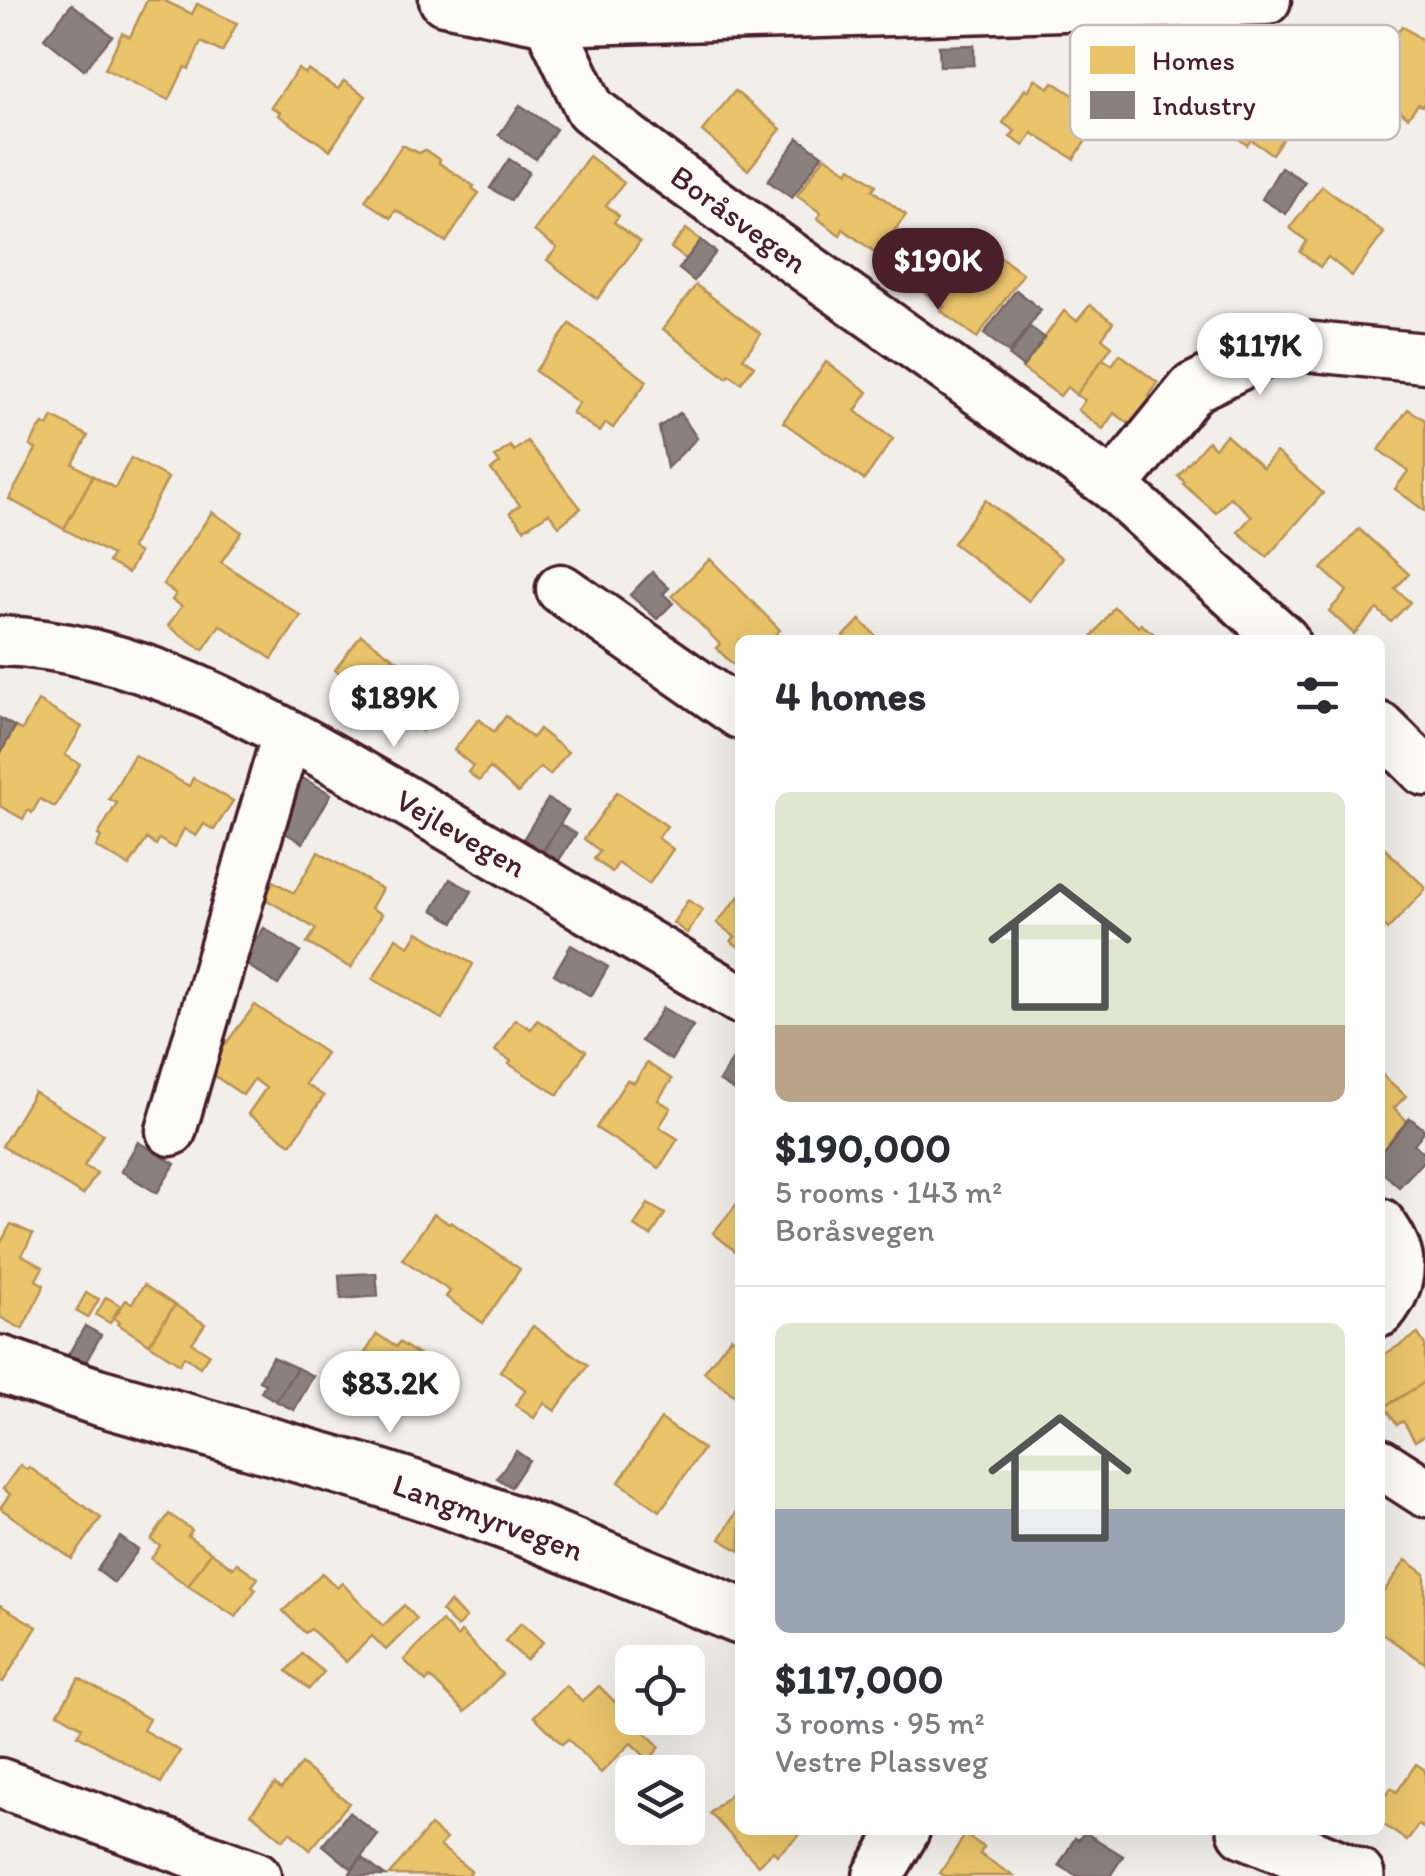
<!DOCTYPE html>
<html lang="en">
<head>
<meta charset="utf-8">
<style>
  :root { --surface:#fff; --page:#f2f2f3; --text:#2b2b33; --muted:#7c7c81; --line:#e1e1e2; --accent:#4a1f2b }
  body { margin:0; font-family:Itim,sans-serif; background:var(--page); color:var(--text); height:100vh; display:flex; flex-direction:column; font-size:38px; white-space:nowrap }
  * { box-sizing:border-box; margin:0 }
  p { font-size:32px; color:var(--muted) }
  .icon { flex:none; width:55px; height:55px; fill:none; stroke:currentColor; stroke-width:2; stroke-linecap:round; stroke-linejoin:round }
  .map { position:relative; flex:1; overflow:hidden }
  .details { position:absolute; left:735px; top:635px; width:650px; height:1200px; display:flex; flex-direction:column; background:var(--surface); border-radius:15px; box-shadow:0 10px 40px #0002 }
  .details>* { flex:none }
  .buttons { position:absolute; left:615px; top:1645px; display:grid; gap:20px }
  .buttons a { display:grid; place-items:center; width:90px; height:90px; border-radius:15px; background:var(--surface); box-shadow:0 10px 40px #0002; font-size:50px }
  .price { position:absolute; translate:-50% -85px; padding:0 22px; border-radius:35px; background:#fff; color:#222; font-size:32px; line-height:65px; filter:drop-shadow(0 2px 5px #0008) }
  .price::after { content:''; position:absolute; left:50%; top:60px; width:30px; height:22px; margin-left:-15px; background:inherit; clip-path:polygon(0 0,100% 0,50% 100%) }
  .price.current { background:var(--accent); color:#fff }
  ul { padding:0; list-style:none }
  li { display:grid; align-content:center; gap:20px; height:530px; padding:0 40px }
  li+li { border-top:2px solid var(--line) }
  li span { display:grid; place-items:center; height:310px; border-radius:15px; color:#555 }
  li>.icon { margin-inline-start:auto }
  span .icon { width:180px; height:180px; fill:#fffc; stroke-width:1 }
  li b { font-size:42px }
  h2 { display:flex; justify-content:space-between; align-items:center; height:120px; padding:0 40px; font-size:42px }
  .map>svg:first-child { display:block }
  .homes { fill:#e9c46a; stroke:#b99257; stroke-width:2.5 }
  .industry { fill:#8a817c; stroke:#776464; stroke-width:2.5 }
  .lines { fill:none; stroke-linecap:round; stroke-linejoin:round }
  .minor-casing { stroke:#4a1f2b; stroke-width:55 }
  .major-casing { stroke:#4a1f2b; stroke-width:62 }
  .minor { stroke:#fdfcf7; stroke-width:48 }
  .major { stroke:#fdfcf7; stroke-width:55 }
  .labels { text-anchor:middle; dominant-baseline:central; stroke-width:10; stroke-linejoin:round; paint-order:stroke }
  .street-label { font-size:32px; fill:#4a1f2b; stroke:#fdfcf7 }
  .key { fill:#fdfcf7; stroke:#c7baba; stroke-width:2.5 }
  .key-label { font-size:28px; fill:#4a1f2b }
</style>
</head>
<body>
<div class="map">
<svg width="1425" height="1876" viewBox="0 0 1425 1876">
  <rect width="100%" height="100%" fill="#f2efeb"/>
  <filter id="ink" filterUnits="userSpaceOnUse"><feTurbulence type="fractalNoise" baseFrequency=".01" numOctaves="2"/><feDisplacementMap in="SourceGraphic" scale="20" xChannelSelector="R" yChannelSelector="G"/><feConvolveMatrix kernelMatrix="1 2 1 2 8 2 1 2 1" color-interpolation-filters="sRGB"/></filter>
  <g filter="url(#ink)">
    <!-- homes -->
    <g class="homes">
      <path d="M 147,0 L 163,0 L 192,14 L 197,4 L 237,23 L 222,52 L 201,42 L 189,69 L 185,67 L 169,100 L 105,69 L 122,33 L 130,37 Z"/>
      <path d="M 1402,26 L 1425,42 L 1425,101 L 1422,106 L 1418,104 L 1408,117 L 1369,89 L 1364,96 L 1337,76 L 1371,30 L 1390,43 Z"/>
      <path d="M 1222,62 L 1277,101 L 1271,110 L 1292,125 L 1272,154 L 1251,140 L 1247,145 L 1178,95 L 1193,74 L 1207,84 Z"/>
      <path d="M 298,69 L 305,74 L 308,70 L 338,89 L 344,81 L 366,96 L 330,150 L 278,115 L 280,112 L 271,107 Z"/>
      <path d="M 1035,79 L 1049,88 L 1053,82 L 1103,114 L 1074,159 L 1032,133 L 1024,146 L 1010,137 L 1015,131 L 1003,123 L 1025,89 L 1028,91 Z"/>
      <path d="M 735,91 L 781,129 L 748,170 L 702,131 Z"/>
      <path d="M 402,145 L 419,153 L 425,150 L 440,160 L 439,163 L 474,186 L 472,188 L 479,193 L 446,242 L 396,210 L 391,218 L 365,201 Z"/>
      <path d="M 589,156 L 624,183 L 606,205 L 619,216 L 614,222 L 640,242 L 597,299 L 547,260 L 557,248 L 534,231 Z"/>
      <path d="M 825,156 L 848,172 L 851,167 L 876,185 L 872,190 L 906,215 L 877,254 L 843,229 L 840,235 L 817,218 L 821,213 L 797,196 Z"/>
      <path d="M 1322,186 L 1384,233 L 1352,276 L 1328,257 L 1320,267 L 1300,252 L 1307,241 L 1290,228 Z"/>
      <path d="M 686,229 L 701,240 L 686,259 L 671,248 Z"/>
      <path d="M 935,245 L 970,271 L 987,247 L 1023,274 L 977,338 L 941,311 L 944,307 L 909,281 Z"/>
      <path d="M 696,285 L 761,334 L 743,358 L 754,366 L 741,383 L 730,375 L 727,378 L 663,329 Z"/>
      <path d="M 1090,305 L 1113,322 L 1102,338 L 1112,346 L 1076,395 L 1067,387 L 1060,396 L 1022,368 L 1064,311 L 1077,321 Z"/>
      <path d="M 570,324 L 647,381 L 613,428 L 606,423 L 600,432 L 572,413 L 579,403 L 535,371 Z"/>
      <path d="M 1120,354 L 1158,383 L 1149,396 L 1151,397 L 1131,425 L 1114,413 L 1103,429 L 1078,410 L 1085,400 L 1076,395 L 1103,359 L 1112,365 Z"/>
      <path d="M 826,362 L 868,392 L 855,411 L 893,439 L 864,480 L 783,422 Z"/>
      <path d="M 1408,409 L 1425,420 L 1425,511 L 1395,489 L 1408,471 L 1379,450 Z"/>
      <path d="M 53,417 L 88,436 L 73,464 L 93,476 L 64,529 L 9,499 L 36,449 L 30,446 L 38,430 L 43,424 L 48,426 Z"/>
      <path d="M 1226,435 L 1263,468 L 1276,452 L 1323,493 L 1267,557 L 1238,532 L 1252,516 L 1230,497 L 1216,513 L 1183,484 L 1185,482 L 1178,476 L 1208,441 L 1215,448 Z"/>
      <path d="M 527,441 L 581,508 L 559,526 L 549,513 L 524,529 L 510,512 L 520,505 L 491,470 L 500,463 L 495,457 L 510,446 L 514,451 Z"/>
      <path d="M 131,458 L 168,478 L 131,548 L 139,553 L 128,573 L 108,562 L 112,555 L 64,529 L 93,476 L 115,488 Z"/>
      <path d="M 985,500 L 1062,558 L 1029,601 L 953,543 Z"/>
      <path d="M 212,512 L 242,532 L 221,562 L 301,616 L 272,659 L 220,625 L 203,650 L 168,626 L 182,606 L 172,600 L 176,594 L 163,584 Z"/>
      <path d="M 1359,529 L 1409,574 L 1395,589 L 1410,602 L 1391,622 L 1377,609 L 1354,634 L 1329,611 L 1347,591 L 1322,569 Z"/>
      <path d="M 710,559 L 780,630 L 770,640 L 740,640 L 740,671 L 716,648 L 720,644 L 672,596 Z"/>
      <path d="M 1114,607 L 1139,627 L 1141,624 L 1162,640 L 1090,640 Z"/>
      <path d="M 860,620 L 880,640 L 840,640 Z"/>
      <path d="M 361,635 L 441,691 L 423,715 L 430,720 L 422,731 L 415,727 L 413,730 L 388,711 L 381,721 L 361,707 L 368,697 L 342,678 L 343,676 L 335,670 Z"/>
      <path d="M 38,701 L 82,727 L 65,755 L 80,764 L 55,807 L 40,799 L 32,813 L 28,810 L 23,819 L 0,806 L 0,754 L 15,727 L 22,730 Z"/>
      <path d="M 506,716 L 532,738 L 539,729 L 568,752 L 550,775 L 540,767 L 518,793 L 490,768 L 479,781 L 468,772 L 473,766 L 454,750 L 479,719 L 494,732 Z"/>
      <path d="M 134,755 L 189,786 L 193,778 L 233,801 L 214,830 L 204,824 L 196,836 L 184,829 L 174,848 L 159,839 L 156,845 L 147,839 L 129,866 L 96,847 L 101,837 L 98,835 L 117,803 L 109,799 Z"/>
      <path d="M 617,792 L 667,826 L 658,838 L 673,849 L 649,884 L 618,863 L 612,872 L 594,859 L 600,851 L 584,839 Z"/>
      <path d="M 1380,844 L 1425,887 L 1425,890 L 1387,930 L 1380,923 Z"/>
      <path d="M 318,852 L 382,889 L 371,908 L 382,914 L 351,968 L 307,943 L 316,929 L 264,898 L 273,881 L 294,893 Z"/>
      <path d="M 740,895 L 740,948 L 731,941 L 735,937 L 717,923 Z"/>
      <path d="M 688,900 L 703,910 L 687,933 L 673,923 Z"/>
      <path d="M 418,932 L 473,964 L 442,1019 L 373,979 L 396,938 L 409,946 Z"/>
      <path d="M 255,1005 L 326,1053 L 305,1084 L 324,1096 L 291,1144 L 248,1114 L 266,1088 L 254,1079 L 243,1095 L 206,1070 Z"/>
      <path d="M 515,1019 L 531,1029 L 537,1020 L 586,1051 L 558,1095 L 509,1064 L 511,1061 L 495,1051 Z"/>
      <path d="M 647,1063 L 672,1079 L 658,1100 L 671,1108 L 659,1127 L 678,1139 L 659,1168 L 596,1128 L 627,1080 L 634,1083 Z"/>
      <path d="M 1380,1073 L 1406,1096 L 1394,1108 L 1408,1122 L 1380,1153 Z"/>
      <path d="M 34,1092 L 103,1134 L 84,1166 L 97,1173 L 83,1195 L 2,1146 Z"/>
      <path d="M 740,1200 L 740,1255 L 713,1233 Z"/>
      <path d="M 648,1204 L 665,1214 L 651,1236 L 634,1226 Z"/>
      <path d="M 434,1214 L 450,1224 L 451,1222 L 520,1269 L 483,1323 L 446,1297 L 450,1291 L 402,1259 Z"/>
      <path d="M 11,1224 L 33,1234 L 22,1255 L 43,1267 L 36,1280 L 44,1285 L 42,1291 L 22,1329 L 0,1317 L 0,1244 Z"/>
      <path d="M 144,1285 L 175,1305 L 149,1344 L 118,1324 L 120,1322 L 114,1318 L 126,1300 L 132,1303 Z"/>
      <path d="M 86,1293 L 99,1299 L 88,1318 L 76,1311 Z"/>
      <path d="M 106,1297 L 120,1305 L 110,1323 L 96,1315 Z"/>
      <path d="M 175,1305 L 205,1324 L 192,1343 L 209,1354 L 200,1367 L 184,1356 L 180,1364 L 149,1344 Z"/>
      <path d="M 533,1326 L 588,1365 L 555,1411 L 544,1403 L 534,1418 L 515,1405 L 526,1390 L 500,1371 Z"/>
      <path d="M 377,1334 L 396,1347 L 399,1342 L 420,1356 L 396,1394 L 402,1398 L 388,1421 L 342,1390 Z"/>
      <path d="M 1418,1334 L 1425,1345 L 1425,1382 L 1385,1407 L 1380,1399 L 1380,1357 Z"/>
      <path d="M 731,1337 L 740,1344 L 740,1389 L 735,1396 L 704,1372 Z"/>
      <path d="M 1425,1382 L 1425,1435 L 1415,1441 L 1403,1421 L 1397,1425 L 1385,1407 Z"/>
      <path d="M 661,1419 L 703,1449 L 660,1511 L 619,1482 Z"/>
      <path d="M 20,1465 L 27,1470 L 29,1467 L 101,1518 L 72,1559 L 0,1508 L 10,1494 L 3,1489 Z"/>
      <path d="M 739,1508 L 740,1509 L 740,1551 L 720,1539 Z"/>
      <path d="M 169,1514 L 192,1530 L 188,1536 L 211,1552 L 188,1586 L 151,1559 L 160,1546 L 151,1540 Z"/>
      <path d="M 211,1552 L 233,1568 L 237,1563 L 258,1578 L 252,1586 L 256,1589 L 236,1617 L 188,1586 Z"/>
      <path d="M 1406,1560 L 1425,1574 L 1425,1663 L 1380,1632 L 1380,1597 Z"/>
      <path d="M 322,1573 L 337,1588 L 342,1583 L 383,1626 L 404,1605 L 417,1619 L 386,1650 L 372,1636 L 346,1662 L 311,1629 L 305,1633 L 283,1611 Z"/>
      <path d="M 450,1602 L 466,1618 L 457,1627 L 441,1611 Z"/>
      <path d="M 0,1605 L 37,1627 L 3,1682 L 0,1681 Z"/>
      <path d="M 442,1621 L 457,1637 L 461,1632 L 502,1674 L 465,1712 L 430,1677 L 426,1682 L 404,1660 Z"/>
      <path d="M 521,1623 L 543,1642 L 526,1660 L 505,1641 Z"/>
      <path d="M 302,1654 L 324,1672 L 309,1689 L 287,1671 Z"/>
      <path d="M 79,1678 L 149,1719 L 143,1730 L 180,1751 L 161,1783 L 78,1735 L 82,1727 L 58,1713 Z"/>
      <path d="M 566,1685 L 582,1702 L 599,1686 L 660,1747 L 649,1760 L 631,1743 L 601,1773 L 568,1739 L 562,1744 L 534,1716 Z"/>
      <path d="M 301,1764 L 349,1803 L 310,1850 L 290,1832 L 283,1840 L 251,1813 L 275,1784 L 281,1789 Z"/>
      <path d="M 1416,1764 L 1425,1770 L 1425,1829 L 1418,1825 L 1407,1841 L 1380,1822 L 1380,1803 L 1391,1788 L 1397,1792 Z"/>
      <path d="M 737,1788 L 740,1791 L 740,1830 L 805,1830 L 777,1855 L 773,1851 L 758,1865 L 710,1813 Z"/>
      <path d="M 430,1826 L 446,1839 L 440,1846 L 471,1871 L 469,1873 L 472,1876 L 389,1875 Z"/>
      <path d="M 965,1835 L 984,1847 L 980,1854 L 1013,1876 L 945,1876 L 940,1873 Z"/>
    </g>
    <!-- industry -->
    <g class="industry">
      <path d="M 72,4 L 112,36 L 84,70 L 44,38 Z"/>
      <path d="M 974,45 L 974,65 L 940,66 L 939,46 Z"/>
      <path d="M 520,105 L 556,129 L 536,159 L 499,135 Z"/>
      <path d="M 798,138 L 822,155 L 792,198 L 768,181 Z"/>
      <path d="M 509,159 L 529,172 L 511,200 L 490,188 Z"/>
      <path d="M 1281,167 L 1305,182 L 1286,214 L 1262,199 Z"/>
      <path d="M 701,240 L 716,252 L 694,281 L 679,269 Z"/>
      <path d="M 1016,290 L 1041,310 L 1009,353 L 984,334 Z"/>
      <path d="M 1030,327 L 1045,338 L 1023,367 L 1009,356 Z"/>
      <path d="M 680,413 L 697,438 L 667,468 L 659,427 Z"/>
      <path d="M 652,572 L 669,588 L 663,594 L 673,603 L 657,619 L 630,595 Z"/>
      <path d="M 0,718 L 15,727 L 0,754 Z"/>
      <path d="M 297,775 L 331,794 L 303,843 L 278,829 Z"/>
      <path d="M 548,799 L 568,811 L 542,853 L 522,841 Z"/>
      <path d="M 560,824 L 576,834 L 557,863 L 542,853 Z"/>
      <path d="M 450,879 L 472,891 L 454,922 L 433,910 Z"/>
      <path d="M 264,928 L 300,952 L 278,985 L 241,961 Z"/>
      <path d="M 571,945 L 608,967 L 591,996 L 554,974 Z"/>
      <path d="M 663,1008 L 693,1026 L 671,1060 L 641,1041 Z"/>
      <path d="M 736,1054 L 740,1056 L 740,1082 L 735,1091 L 719,1081 Z"/>
      <path d="M 1410,1118 L 1425,1130 L 1414,1144 L 1425,1154 L 1425,1159 L 1399,1187 L 1380,1170 L 1380,1153 Z"/>
      <path d="M 138,1142 L 175,1164 L 157,1193 L 121,1171 Z"/>
      <path d="M 376,1273 L 378,1296 L 341,1299 L 339,1275 Z"/>
      <path d="M 85,1326 L 101,1335 L 84,1365 L 68,1355 Z"/>
      <path d="M 272,1357 L 297,1368 L 276,1401 L 261,1392 L 265,1384 L 259,1381 Z"/>
      <path d="M 297,1368 L 313,1376 L 294,1410 L 276,1401 Z"/>
      <path d="M 516,1451 L 529,1460 L 511,1487 L 497,1478 Z"/>
      <path d="M 120,1537 L 138,1550 L 114,1583 L 97,1570 Z"/>
      <path d="M 349,1812 L 378,1835 L 352,1869 L 323,1845 Z"/>
      <path d="M 1084,1832 L 1123,1856 L 1110,1876 L 1077,1876 L 1059,1865 L 1075,1838 L 1079,1840 Z"/>
      <path d="M 362,1858 L 385,1876 L 353,1876 L 350,1873 Z"/>
    </g>
    <g class="lines">
      <defs>
        <g id="minor">
          <path d="M 444,0 L 548,21 L 1266,0"/>
          <path d="M 548,21 L 590,109 L 662,165 L 1113,486 L 1284,640"/>
          <path d="M 1113,486 L 1193,388 L 1283,344 L 1425,358"/>
          <path d="M 561,589 L 740,714"/>
          <path d="M 0,641 C 147,646 282,730 406,801 C 518,866 628,934 740,999"/>
          <path d="M 1380,727 L 1425,771"/>
          <path d="M 171,1131 L 287,734"/>
          <path d="M 1380,1223 C 1405,1255 1405,1281 1380,1312"/>
          <path d="M 1380,1463 L 1425,1492"/>
          <path d="M 0,1783 L 256,1876"/>
          <path d="M 878,1876 L 905,1830"/>
        </g>
        <g id="major">
          <path d="M 0,1364 L 95,1396 L 368,1474 L 436,1496 L 538,1533 L 740,1616"/>
          <path d="M 1246,1830 L 1356,1876"/>
        </g>
      </defs>
      <!-- minor casing -->
      <use href="#minor" class="minor-casing"/>
      <!-- major casing -->
      <use href="#major" class="major-casing"/>
      <!-- minor -->
      <use href="#minor" class="minor"/>
      <!-- major -->
      <use href="#major" class="major"/>
    </g>
  </g>
  <g class="labels">
    <!-- street labels -->
    <g class="street-label">
      <text transform="translate(739 219) rotate(36)">Boråsvegen</text>
      <text transform="translate(461 833) rotate(30)">Vejlevegen</text>
      <text transform="translate(488 1517) rotate(20)">Langmyrvegen</text>
    </g>
  </g>
  <!-- legend -->
  <rect x="1070" y="25" width="330" height="115" rx="15" class="key"/>
  <rect x="1090" y="46" width="45" height="28" fill="#e9c46a"/>
  <rect x="1090" y="91" width="45" height="28" fill="#8a817c"/>
  <g class="key-label">
    <text x="1152" y="70">Homes</text>
    <text x="1152" y="115">Industry</text>
  </g>
</svg>
<div class="buttons">
<a><svg class="icon" aria-label="locate" viewBox="0 0 24 24"><circle cx="12" cy="12" r="6"/><path d="M12 2v4M12 18v4M2 12h4M18 12h4"/></svg></a>
<a><svg class="icon" aria-label="layers" viewBox="0 0 24 24"><path d="M12 4l9 5-9 5-9-5zM3 14l9 5 9-5"/></svg></a>
</div>
<b class="price current" style="left:938px;top:313px">$190K</b>
<b class="price" style="left:1260px;top:398px">$117K</b>
<b class="price" style="left:394px;top:750px">$189K</b>
<b class="price" style="left:390px;top:1436px">$83.2K</b>
<section class="details">
<h2>4 homes<svg class="icon" aria-label="filters" viewBox="0 0 24 24"><path d="M4 7h16M4 17h16"/><circle cx="9" cy="7" r="2"/><circle cx="15" cy="17" r="2"/></svg></h2>
<ul>
<li><span style="background:linear-gradient(#dfe7d0 75%,#b9a48a 0)"><svg class="icon" aria-label="home" viewBox="0 0 24 24"><path d="M3 11l9-7 9 7M6 9v11h12V9"/></svg></span><div><b>$190,000</b><p>5 rooms · 143 m²</p><p>Boråsvegen</p></div></li>
<li><span style="background:linear-gradient(#dfe7d0 60%,#9aa5b1 0)"><svg class="icon" aria-label="home" viewBox="0 0 24 24"><path d="M3 11l9-7 9 7M6 9v11h12V9"/></svg></span><div><b>$117,000</b><p>3 rooms · 95 m²</p><p>Vestre Plassveg</p></div></li>
</ul>
</section>
</div>
</body>
</html>
